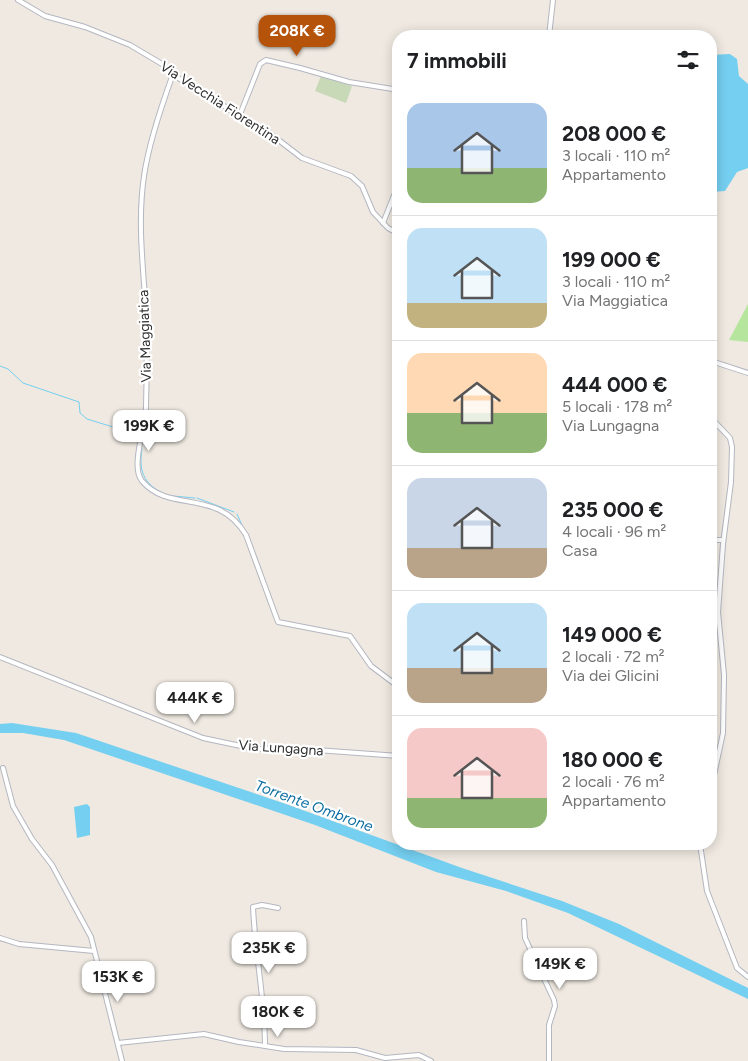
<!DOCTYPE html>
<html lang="it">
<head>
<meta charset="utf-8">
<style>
  :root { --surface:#fff; --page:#f2f2f2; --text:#202124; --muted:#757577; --line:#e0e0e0; --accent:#b45309 }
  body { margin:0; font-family:Figtree,sans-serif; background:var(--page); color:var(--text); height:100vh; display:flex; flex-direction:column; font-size:19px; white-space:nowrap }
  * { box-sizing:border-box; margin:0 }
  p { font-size:16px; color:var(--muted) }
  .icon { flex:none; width:28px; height:28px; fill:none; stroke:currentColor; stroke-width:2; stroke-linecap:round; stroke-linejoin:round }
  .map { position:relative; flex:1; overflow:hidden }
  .details { position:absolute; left:392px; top:30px; width:325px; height:820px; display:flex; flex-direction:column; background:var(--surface); border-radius:20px; box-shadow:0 2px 12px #0003 }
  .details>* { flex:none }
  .price { position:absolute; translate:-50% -42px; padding:0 11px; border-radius:10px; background:#fff; color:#222; font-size:16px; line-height:32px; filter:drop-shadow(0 1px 2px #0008) }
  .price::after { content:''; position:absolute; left:50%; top:30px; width:15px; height:11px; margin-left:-8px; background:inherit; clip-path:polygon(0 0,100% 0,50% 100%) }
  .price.on { background:var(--accent); color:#fff }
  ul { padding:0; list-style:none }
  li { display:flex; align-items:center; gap:15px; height:125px; padding:0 15px }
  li+li { border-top:1px solid var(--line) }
  li span { display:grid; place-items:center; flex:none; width:140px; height:100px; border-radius:15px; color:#555 }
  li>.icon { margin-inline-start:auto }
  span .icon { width:60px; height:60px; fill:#fffc; stroke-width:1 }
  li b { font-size:21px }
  h2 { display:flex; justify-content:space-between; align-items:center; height:60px; padding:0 15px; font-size:21px }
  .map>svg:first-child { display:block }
  .green { fill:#b6e59e }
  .cemetery { fill:#c8d9b8 }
  .water { fill:#75cff0 }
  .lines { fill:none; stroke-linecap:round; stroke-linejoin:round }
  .stream { stroke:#75cff0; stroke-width:1 }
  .minor-casing { stroke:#b4b7c1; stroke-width:6 }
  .minor { stroke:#fff; stroke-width:4 }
  .labels { text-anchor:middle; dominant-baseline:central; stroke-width:4.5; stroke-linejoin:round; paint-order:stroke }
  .street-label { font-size:14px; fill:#2e2e2e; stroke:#fff }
  .water-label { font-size:15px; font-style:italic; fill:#0d6fa3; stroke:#fff }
</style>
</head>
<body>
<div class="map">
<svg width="748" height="1061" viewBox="0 0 748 1061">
  <rect width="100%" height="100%" fill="#efe9e1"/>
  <!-- green -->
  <path class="green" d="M 748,304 L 748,342 L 729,340 Z"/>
  <!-- cemetery -->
  <path class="cemetery" d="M 321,76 L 352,86 L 346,103 L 315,91 Z"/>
  <!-- water -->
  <g class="water">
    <path d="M 730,54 L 737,59 L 739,76 L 748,84 L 748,168 L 737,172 L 725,191 L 711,192 L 711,55 Z"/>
    <path d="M 12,723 L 76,733 L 286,804 L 462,868 L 562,901 L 619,924 L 748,988 L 748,999 L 568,913 L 506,891 L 436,872 L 315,825 L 64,740 L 23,733 L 0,733 L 0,724 Z"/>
    <path d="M 87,804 L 90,807 L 90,835 L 77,838 L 74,807 Z"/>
  </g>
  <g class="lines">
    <!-- stream -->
    <g class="stream">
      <path d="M 0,366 L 8,369 L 23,383 L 79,402 L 80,413 L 87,419 L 139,435"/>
      <path d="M 142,449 C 138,474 145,486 169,496"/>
      <path d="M 173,496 L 195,498"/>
      <path d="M 197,498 L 234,512"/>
      <path d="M 237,514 L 245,532"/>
    </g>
    <defs>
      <g id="minor">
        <path d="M 18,0 L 45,16 L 85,27 L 130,45 L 162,64 L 178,78 L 208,94 L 239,117 L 263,128 L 302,158 L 351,176 L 362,186 L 373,212 L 388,228 L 399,234"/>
        <path d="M 549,36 L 553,0"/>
        <path d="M 173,74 C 161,107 149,142 144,176 C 138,217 142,256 145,297 C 147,333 147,371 146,407 C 146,426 130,466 142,481 C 170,514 217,487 246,535 L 278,622 L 350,636 L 371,666 L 399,687"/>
        <path d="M 239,117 L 260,64 L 266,60 L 300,68 L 349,82 L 399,90"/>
        <path d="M 383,223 L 399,183"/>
        <path d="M 711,361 L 748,373"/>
        <path d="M 711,418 L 730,438 L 732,447 L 731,482 L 723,544 L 718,612 L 724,675 L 723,733 L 711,789"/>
        <path d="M 397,522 L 399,522"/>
        <path d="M 711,540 L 723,540"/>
        <path d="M 0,657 L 203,738 L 255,749 L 289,748 L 399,756"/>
        <path d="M 3,768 L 13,806 L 32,839 L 52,865 L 91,937 L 122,1061"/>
        <path d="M 700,844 L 707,891 L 737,968 L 748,977"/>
        <path d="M 524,921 L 525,938 L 554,1000 L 555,1006 L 549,1025 L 549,1061"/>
        <path d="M 0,938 L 19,944 L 94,951"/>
        <path d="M 118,1043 L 204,1034 L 239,1042 L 284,1049 L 356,1050 L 385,1058 L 419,1055 L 431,1061"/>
        <path d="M 265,1046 C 265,999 255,954 253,907 L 262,905 L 278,908"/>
      </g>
    </defs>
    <!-- minor casing -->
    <use href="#minor" class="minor-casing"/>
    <!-- minor -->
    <use href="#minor" class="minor"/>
  </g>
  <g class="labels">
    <!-- street labels -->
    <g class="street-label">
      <text transform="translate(220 103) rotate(33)">Via Vecchia Fiorentina</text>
      <text transform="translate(145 336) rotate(-92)">Via Maggiatica</text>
      <text transform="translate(281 748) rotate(4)">Via Lungagna</text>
    </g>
    <!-- water labels -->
    <g class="water-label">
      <text transform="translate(314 806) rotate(20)">Torrente Ombrone</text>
    </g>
  </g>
</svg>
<b class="price on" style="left:297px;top:57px">208K €</b>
<b class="price" style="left:149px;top:452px">199K €</b>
<b class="price" style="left:195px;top:724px">444K €</b>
<b class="price" style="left:269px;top:974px">235K €</b>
<b class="price" style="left:560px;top:990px">149K €</b>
<b class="price" style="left:118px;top:1003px">153K €</b>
<b class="price" style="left:278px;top:1038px">180K €</b>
<section class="details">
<h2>7 immobili<svg class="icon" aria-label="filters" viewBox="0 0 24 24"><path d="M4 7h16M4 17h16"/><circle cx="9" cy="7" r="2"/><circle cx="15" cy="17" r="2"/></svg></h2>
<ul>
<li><span style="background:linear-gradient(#a9c7e8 65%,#8fb573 0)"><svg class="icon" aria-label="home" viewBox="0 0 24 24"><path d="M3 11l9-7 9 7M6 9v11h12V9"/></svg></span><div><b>208 000 €</b><p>3 locali · 110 m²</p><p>Appartamento</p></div></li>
<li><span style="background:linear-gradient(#bfe0f5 75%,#c2b280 0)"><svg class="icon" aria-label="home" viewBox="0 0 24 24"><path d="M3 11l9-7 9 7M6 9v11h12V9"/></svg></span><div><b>199 000 €</b><p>3 locali · 110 m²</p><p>Via Maggiatica</p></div></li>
<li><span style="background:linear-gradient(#ffd9b3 60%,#8fb573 0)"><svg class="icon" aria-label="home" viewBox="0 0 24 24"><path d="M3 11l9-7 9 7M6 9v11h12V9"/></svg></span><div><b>444 000 €</b><p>5 locali · 178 m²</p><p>Via Lungagna</p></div></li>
<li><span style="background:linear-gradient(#c9d6e8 70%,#b9a48a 0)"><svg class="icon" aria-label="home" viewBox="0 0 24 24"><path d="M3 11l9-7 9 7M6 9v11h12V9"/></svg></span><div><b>235 000 €</b><p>4 locali · 96 m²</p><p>Casa</p></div></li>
<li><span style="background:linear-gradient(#bfe0f5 65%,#b9a48a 0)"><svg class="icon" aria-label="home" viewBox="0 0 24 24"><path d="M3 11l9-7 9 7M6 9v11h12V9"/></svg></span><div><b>149 000 €</b><p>2 locali · 72 m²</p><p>Via dei Glicini</p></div></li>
<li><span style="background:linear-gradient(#f6c9c9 70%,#8fb573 0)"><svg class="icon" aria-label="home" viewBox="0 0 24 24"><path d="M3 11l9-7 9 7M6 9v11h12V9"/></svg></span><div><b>180 000 €</b><p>2 locali · 76 m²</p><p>Appartamento</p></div></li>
</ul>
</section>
</div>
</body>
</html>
